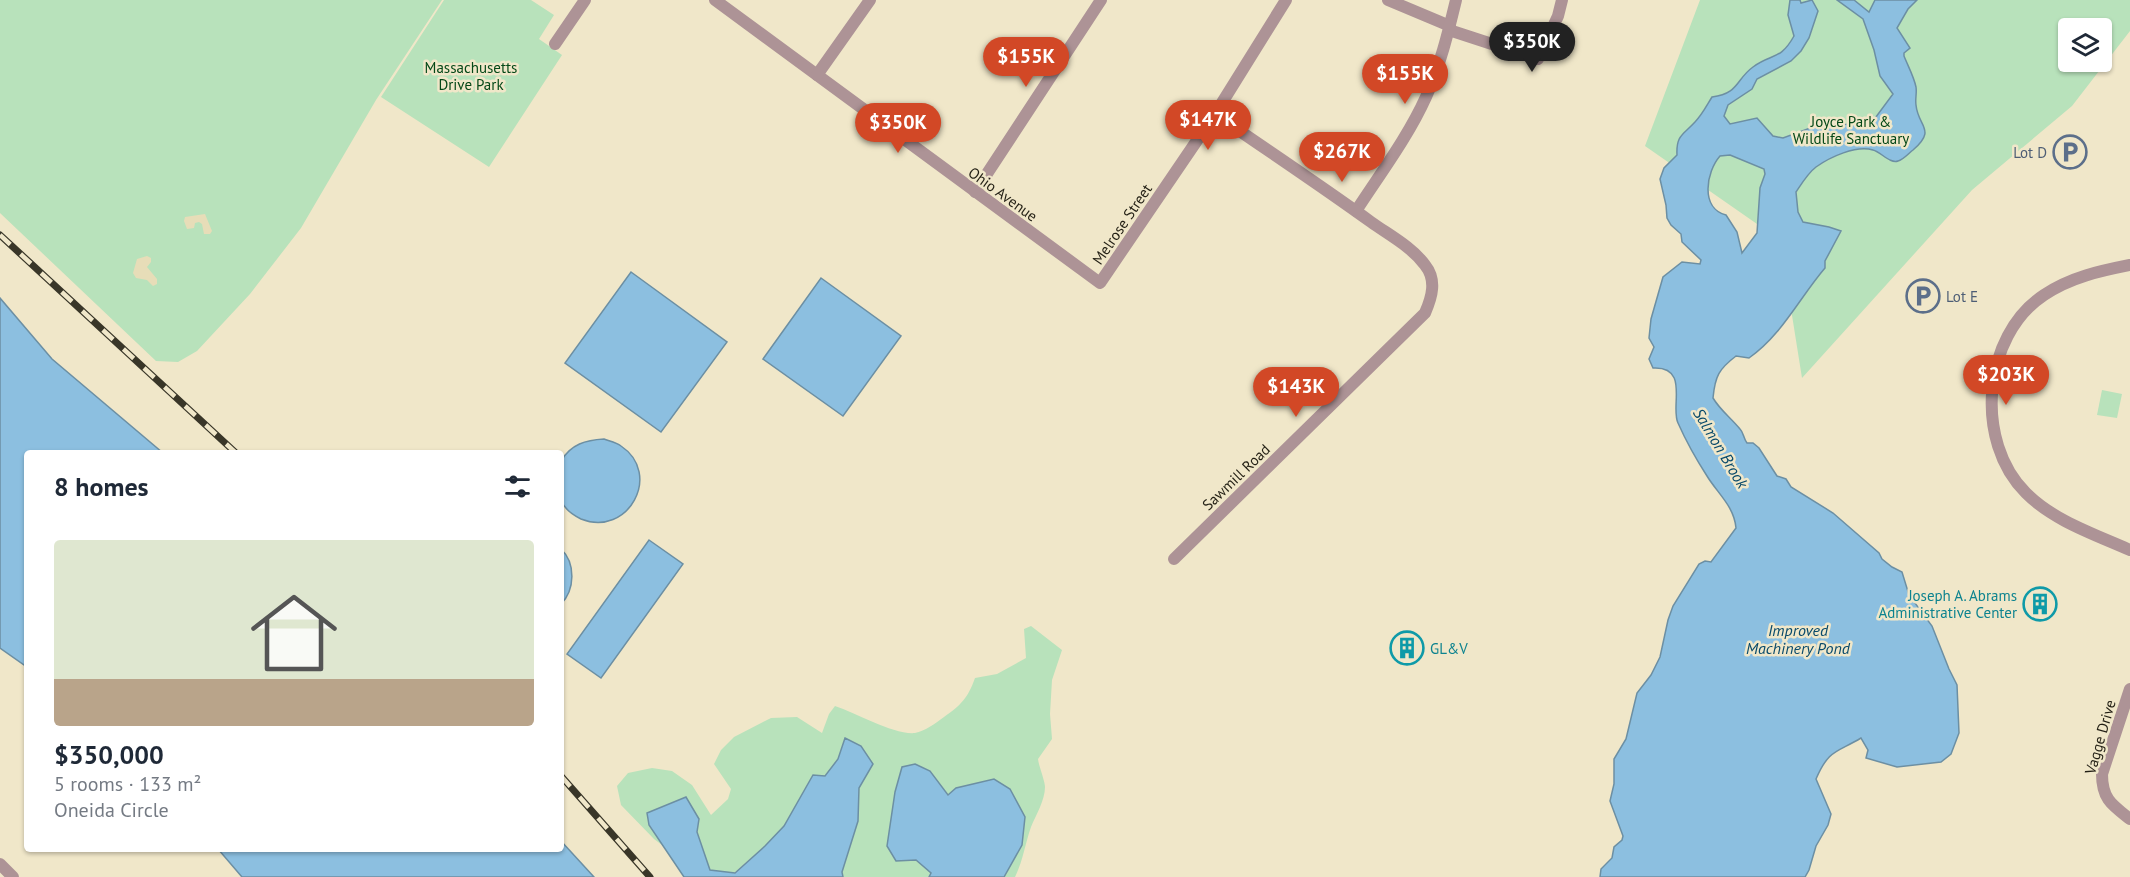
<!DOCTYPE html>
<html lang="en">
<head>
<meta charset="utf-8">
<style>
  :root { --surface:#fff; --page:#f6f6f7; --text:#1f2937; --muted:#747a83; --line:#e0e1e3; --accent:#d24826 }
  body { margin:0; font-family:"PT Sans",sans-serif; background:var(--page); color:var(--text); height:100vh; display:flex; flex-direction:column; font-size:22px; white-space:nowrap }
  * { box-sizing:border-box; margin:0 }
  p { font-size:20px; color:var(--muted) }
  .icon { flex:none; width:33px; height:33px; fill:none; stroke:currentColor; stroke-width:2; stroke-linecap:round; stroke-linejoin:round }
  .map { position:relative; flex:1; overflow:hidden }
  .details { position:absolute; left:24px; top:450px; width:540px; height:402px; display:flex; flex-direction:column; background:var(--surface); border-radius:6px; box-shadow:0 2px 4px #0004 }
  .details>* { flex:none }
  .controls { position:absolute; left:2058px; top:18px; display:grid; gap:12px }
  .controls a { display:grid; place-items:center; width:54px; height:54px; border-radius:6px; background:var(--surface); box-shadow:0 2px 4px #0004; font-size:30px }
  .price { position:absolute; translate:-50% -51px; padding:0 14px; border-radius:21px; background:var(--accent); color:#fff; font-size:20px; line-height:39px; filter:drop-shadow(0 2px 3px #0008) }
  .price::after { content:''; position:absolute; left:50%; top:36px; width:18px; height:14px; margin-left:-9px; background:inherit; clip-path:polygon(0 0,100% 0,50% 100%) }
  .price.on { background:#222; color:#fff }
  ul { padding:0; list-style:none }
  li { display:grid; align-content:center; gap:12px; height:318px; padding:0 30px }
  li+li { border-top:2px solid var(--line) }
  li span { display:grid; place-items:center; height:186px; border-radius:6px; color:#555 }
  li>.icon { margin-inline-start:auto }
  span .icon { width:108px; height:108px; fill:#fffc; stroke-width:1 }
  li b { font-size:26px }
  h2 { display:flex; justify-content:space-between; align-items:center; height:72px; padding:0 30px; font-size:26px }
  .map>svg:first-child { display:block }
  .green { fill:#b8e2bb; fill-rule:evenodd }
  .sand { fill:#e7ddb8 }
  .water { fill:#8cbfe0; stroke:#6c8fa3; stroke-width:1.5; fill-rule:evenodd }
  .lines { fill:none; stroke-linecap:round; stroke-linejoin:round }
  .minor { stroke:#ad9396; stroke-width:12 }
  .rail-casing { stroke:#393628; stroke-width:7 }
  .rail { stroke:#f0e7c9; stroke-width:4.5; stroke-dasharray:14; stroke-linecap:butt }
  .labels { text-anchor:middle; dominant-baseline:central; stroke-width:5; stroke-linejoin:round; paint-order:stroke }
  .park-label { font-size:15px; fill:#044817; stroke:#f0e7c9 }
  .service-label { font-size:15px; fill:#4e5e75; stroke:#f0e7c9; text-anchor:end }
  .street-label { font-size:15px; fill:#221f14; stroke:#f0e7c9 }
  .culture-label { font-size:15px; fill:#0d838f; stroke:#f0e7c9; text-anchor:end }
  .water-label { font-size:16px; font-style:italic; fill:#094a6a; stroke:#f0e7c9 }
</style>
</head>
<body>
<div class="map">
<svg width="2130" height="877" viewBox="0 0 2130 877">
  <rect width="100%" height="100%" fill="#f0e7c9"/>
  <!-- green -->
  <g class="green">
    <path d="M 0,0 L 442,0 L 376,100 L 301,228 L 250,294 L 197,351 L 178,362 L 156,361 L 0,213 Z"/>
    <path d="M 444,0 L 531,0 L 554,15 L 539,39 L 562,55 L 489,167 L 381,97 Z"/>
    <path d="M 1700,0 L 2130,0 L 2130,31 L 2072,106 L 1972,190 L 1802,378 L 1780,240 L 1645,146 ZM 2068,28 L 2102,28 L 2102,62 L 2068,62 Z"/>
    <path d="M 2102,390 L 2122,394 L 2117,418 L 2097,415 Z"/>
    <path d="M 1031,626 L 1062,650 L 1052,680 L 1050,714 L 1052,739 L 1038,759 C 1039,767 1045,781 1045,787 C 1045,800 1036,815 1031,827 C 1025,844 1023,861 1015,877 L 1004,877 L 1022,845 L 973,784 L 956,788 L 948,795 L 930,771 L 916,860 L 932,873 L 929,877 L 843,877 L 842,872 L 858,821 L 859,788 L 873,764 L 846,739 L 838,759 L 825,776 L 813,775 L 784,826 L 765,846 L 734,873 L 710,870 L 697,832 L 699,819 L 649,825 L 666,848 L 654,839 L 621,805 L 617,786 L 628,773 L 652,768 L 672,771 L 692,785 L 711,815 L 728,799 L 731,789 L 714,764 L 721,750 L 734,737 L 771,718 L 797,717 L 822,733 L 829,714 L 835,706 C 856,713 894,735 915,733 C 925,731 936,723 944,717 C 961,705 968,698 975,678 L 997,674 L 1026,658 L 1024,629 Z"/>
  </g>
  <!-- sand -->
  <g class="sand">
    <path d="M 205,214 L 212,231 L 210,234 L 204,234 L 202,224 L 199,222 L 195,223 L 194,228 L 187,229 L 184,221 L 185,217 Z"/>
    <path d="M 147,256 L 151,258 L 151,262 L 147,267 L 157,279 L 157,284 L 153,286 L 147,280 L 136,278 L 133,273 L 137,259 Z"/>
  </g>
  <!-- water -->
  <g class="water">
    <path d="M 1790,0 L 1800,0 L 1801,3 L 1812,0 L 1818,11 L 1809,38 L 1801,51 L 1791,61 L 1757,79 L 1752,89 L 1728,105 L 1724,116 L 1730,124 L 1757,118 L 1773,136 L 1783,138 L 1813,127 L 1835,124 L 1870,125 L 1893,94 L 1880,76 L 1874,50 L 1863,19 L 1837,0 L 1854,0 L 1869,12 L 1875,0 L 1917,0 L 1908,9 L 1897,28 L 1910,48 L 1904,53 L 1904,56 C 1908,66 1914,77 1916,87 C 1917,93 1915,99 1916,105 C 1918,127 1937,129 1913,150 C 1909,153 1903,160 1898,161 C 1890,164 1881,152 1873,150 C 1856,145 1830,157 1816,167 C 1808,173 1802,183 1796,192 L 1798,212 L 1803,222 L 1829,227 L 1841,231 L 1825,261 L 1825,268 C 1800,297 1782,335 1749,358 L 1736,356 C 1719,369 1715,376 1713,398 C 1720,410 1731,418 1740,429 C 1744,433 1743,438 1747,443 L 1753,443 L 1759,448 L 1777,476 L 1786,479 L 1791,487 L 1833,513 L 1879,553 L 1882,559 L 1892,567 L 1902,572 L 1909,595 L 1932,626 L 1949,669 L 1957,685 L 1959,733 L 1951,754 L 1941,762 L 1897,767 L 1866,758 L 1868,750 L 1861,738 C 1836,753 1829,749 1816,779 L 1831,814 L 1828,825 L 1816,846 L 1809,870 L 1805,877 L 1600,877 L 1601,869 L 1612,858 L 1614,847 L 1622,840 L 1623,836 L 1610,801 L 1614,784 L 1614,759 L 1626,739 L 1637,693 L 1651,675 L 1660,657 L 1668,620 L 1673,606 L 1699,564 L 1705,561 L 1711,562 L 1736,528 C 1734,506 1718,494 1707,476 C 1696,459 1686,441 1678,423 C 1670,407 1690,366 1653,368 L 1649,359 L 1654,347 L 1649,338 L 1651,319 L 1663,277 L 1682,262 L 1700,264 L 1701,260 L 1682,242 L 1681,234 L 1671,225 L 1667,218 L 1666,205 L 1660,179 L 1664,168 L 1677,155 C 1676,135 1683,135 1695,122 C 1702,115 1707,105 1712,97 C 1739,94 1736,79 1753,67 C 1772,53 1780,61 1794,36 L 1788,15 ZM 1730,155 L 1764,169 L 1765,174 L 1760,188 L 1757,233 L 1742,253 L 1737,232 L 1726,215 C 1700,208 1706,172 1720,156 Z"/>
    <path d="M 631,272 L 727,342 L 661,432 L 565,363 Z"/>
    <path d="M 821,278 L 901,336 L 843,416 L 763,359 Z"/>
    <path d="M 0,298 L 52,359 L 163,453 L 27,453 L 27,667 L 0,648 Z"/>
    <path d="M 604,439 C 609,441 616,442 621,446 C 663,474 628,538 581,519 C 573,515 564,509 561,500 L 561,461 C 571,444 586,440 604,439 Z"/>
    <path d="M 649,540 L 683,564 L 601,678 L 567,654 Z"/>
    <path d="M 561,549 C 576,563 575,590 561,604 Z"/>
    <path d="M 845,738 L 861,746 L 873,764 L 859,788 L 858,821 L 842,872 L 843,877 L 684,877 L 649,825 L 647,813 L 686,797 L 699,819 L 697,832 L 710,870 L 735,873 L 765,846 L 784,826 L 813,775 L 825,776 L 838,759 Z"/>
    <path d="M 915,764 L 930,771 L 948,795 L 956,788 L 994,779 L 1010,789 L 1025,817 L 1022,845 L 1004,877 L 929,877 L 931,873 L 916,860 L 896,861 L 887,846 L 895,792 L 902,767 Z"/>
    <path d="M 561,841 L 594,877 L 242,877 L 218,849 L 561,849 Z"/>
  </g>
  <g class="lines">
    <!-- minor -->
    <g class="minor">
      <path d="M 715,0 L 1100,283 L 1215,114 L 1286,0"/>
      <path d="M 1388,0 L 1450,26"/>
      <path d="M 1449,30 L 1538,59 L 1558,16 L 1562,0"/>
      <path d="M 555,44 L 585,0"/>
      <path d="M 817,75 L 870,0"/>
      <path d="M 975,192 L 1101,0"/>
      <path d="M 1356,211 C 1380,174 1408,137 1426,97 C 1440,66 1448,33 1456,0"/>
      <path d="M 2130,265 C 2100,271 2071,277 2044,295 C 1982,336 1974,442 2026,493 C 2054,521 2094,534 2130,550"/>
      <path d="M 1174,559 L 1425,313 C 1432,297 1437,280 1425,265 C 1412,247 1389,235 1371,222 C 1320,185 1267,150 1215,114"/>
      <path d="M 2130,689 L 2102,774 C 2102,799 2112,805 2130,819"/>
      <path d="M 0,864 L 13,877"/>
    </g>
    <defs>
      <g id="rail">
        <path d="M 0,235 L 236,453"/>
        <path d="M 561,776 L 650,877"/>
      </g>
    </defs>
    <!-- rail casing -->
    <use href="#rail" class="rail-casing"/>
    <!-- rail -->
    <use href="#rail" class="rail"/>
  </g>
  <!-- icons -->
  <defs>
    <symbol id="parking-ring" viewBox="-11 -11 22 22"><circle r="9.5" fill="#f0e7c9" stroke="#5c6f8a" stroke-width="1.5"/><path d="M-3.5-5.5H1a3.5 3.5 0 0 1 0 7H-1V5.5H-3.5ZM-1-3.4V-.6H.8a1.4 1.4 0 0 0 0-2.8Z" fill="#5c6f8a"/></symbol>
    <symbol id="building-ring" viewBox="-11 -11 22 22"><circle r="9.5" fill="#f0e7c9" stroke="#0f9aa8" stroke-width="1.5"/><path d="M-4-6H4V6H1V3H-1V6H-4ZM-2.5-4.3h1.7v1.8h-1.7ZM.8-4.3h1.7v1.8H.8ZM-2.5-1h1.7V.8h-1.7ZM.8-1h1.7V.8H.8Z" fill="#0f9aa8"/></symbol>
  </defs>
  <g fill-rule="evenodd">
    <use href="#parking-ring" x="2051" y="133" width="38" height="38"/>
    <use href="#parking-ring" x="1904" y="277" width="38" height="38"/>
    <use href="#building-ring" x="2021" y="585" width="38" height="38"/>
    <use href="#building-ring" x="1388" y="629" width="38" height="38"/>
  </g>
  <g class="labels">
    <!-- park labels -->
    <g class="park-label">
      <text x="471" y="67">Massachusetts<tspan x="471" dy="17">Drive Park</tspan></text>
      <text x="1851" y="121">Joyce Park &amp;<tspan x="1851" dy="17">Wildlife Sanctuary</tspan></text>
    </g>
    <!-- service labels -->
    <g class="service-label">
      <text x="2047" y="152">Lot D</text>
      <text x="1946" y="296" text-anchor="start">Lot E</text>
    </g>
    <!-- street labels -->
    <g class="street-label">
      <text transform="translate(1003 194) rotate(36)">Ohio Avenue</text>
      <text transform="translate(1122 224) rotate(-56)">Melrose Street</text>
      <text transform="translate(1236 477) rotate(-44)">Sawmill Road</text>
      <text transform="translate(2100 737) rotate(-74)">Vagge Drive</text>
    </g>
    <!-- culture labels -->
    <g class="culture-label">
      <text x="2017" y="595">Joseph A. Abrams<tspan x="2017" dy="17">Administrative Center</tspan></text>
      <text x="1430" y="648" text-anchor="start">GL&amp;V</text>
    </g>
    <!-- water labels -->
    <g class="water-label">
      <text transform="translate(1721 448) rotate(59)">Salmon Brook</text>
      <text x="1798" y="630">Improved<tspan x="1798" dy="18">Machinery Pond</tspan></text>
    </g>
  </g>
</svg>
<div class="controls">
<a><svg class="icon" aria-label="layers" viewBox="0 0 24 24"><path d="M12 4l9 5-9 5-9-5zM3 14l9 5 9-5"/></svg></a>
</div>
<b class="price on" style="left:1532px;top:73px">$350K</b>
<b class="price" style="left:1026px;top:88px">$155K</b>
<b class="price" style="left:1405px;top:105px">$155K</b>
<b class="price" style="left:1208px;top:151px">$147K</b>
<b class="price" style="left:898px;top:154px">$350K</b>
<b class="price" style="left:1342px;top:183px">$267K</b>
<b class="price" style="left:2006px;top:406px">$203K</b>
<b class="price" style="left:1296px;top:418px">$143K</b>
<section class="details">
<h2>8 homes<svg class="icon" aria-label="filters" viewBox="0 0 24 24"><path d="M4 7h16M4 17h16"/><circle cx="9" cy="7" r="2"/><circle cx="15" cy="17" r="2"/></svg></h2>
<ul>
<li><span style="background:linear-gradient(#dfe7d0 75%,#b9a48a 0)"><svg class="icon" aria-label="home" viewBox="0 0 24 24"><path d="M3 11l9-7 9 7M6 9v11h12V9"/></svg></span><div><b>$350,000</b><p>5 rooms · 133 m²</p><p>Oneida Circle</p></div></li>
</ul>
</section>
</div>
</body>
</html>
